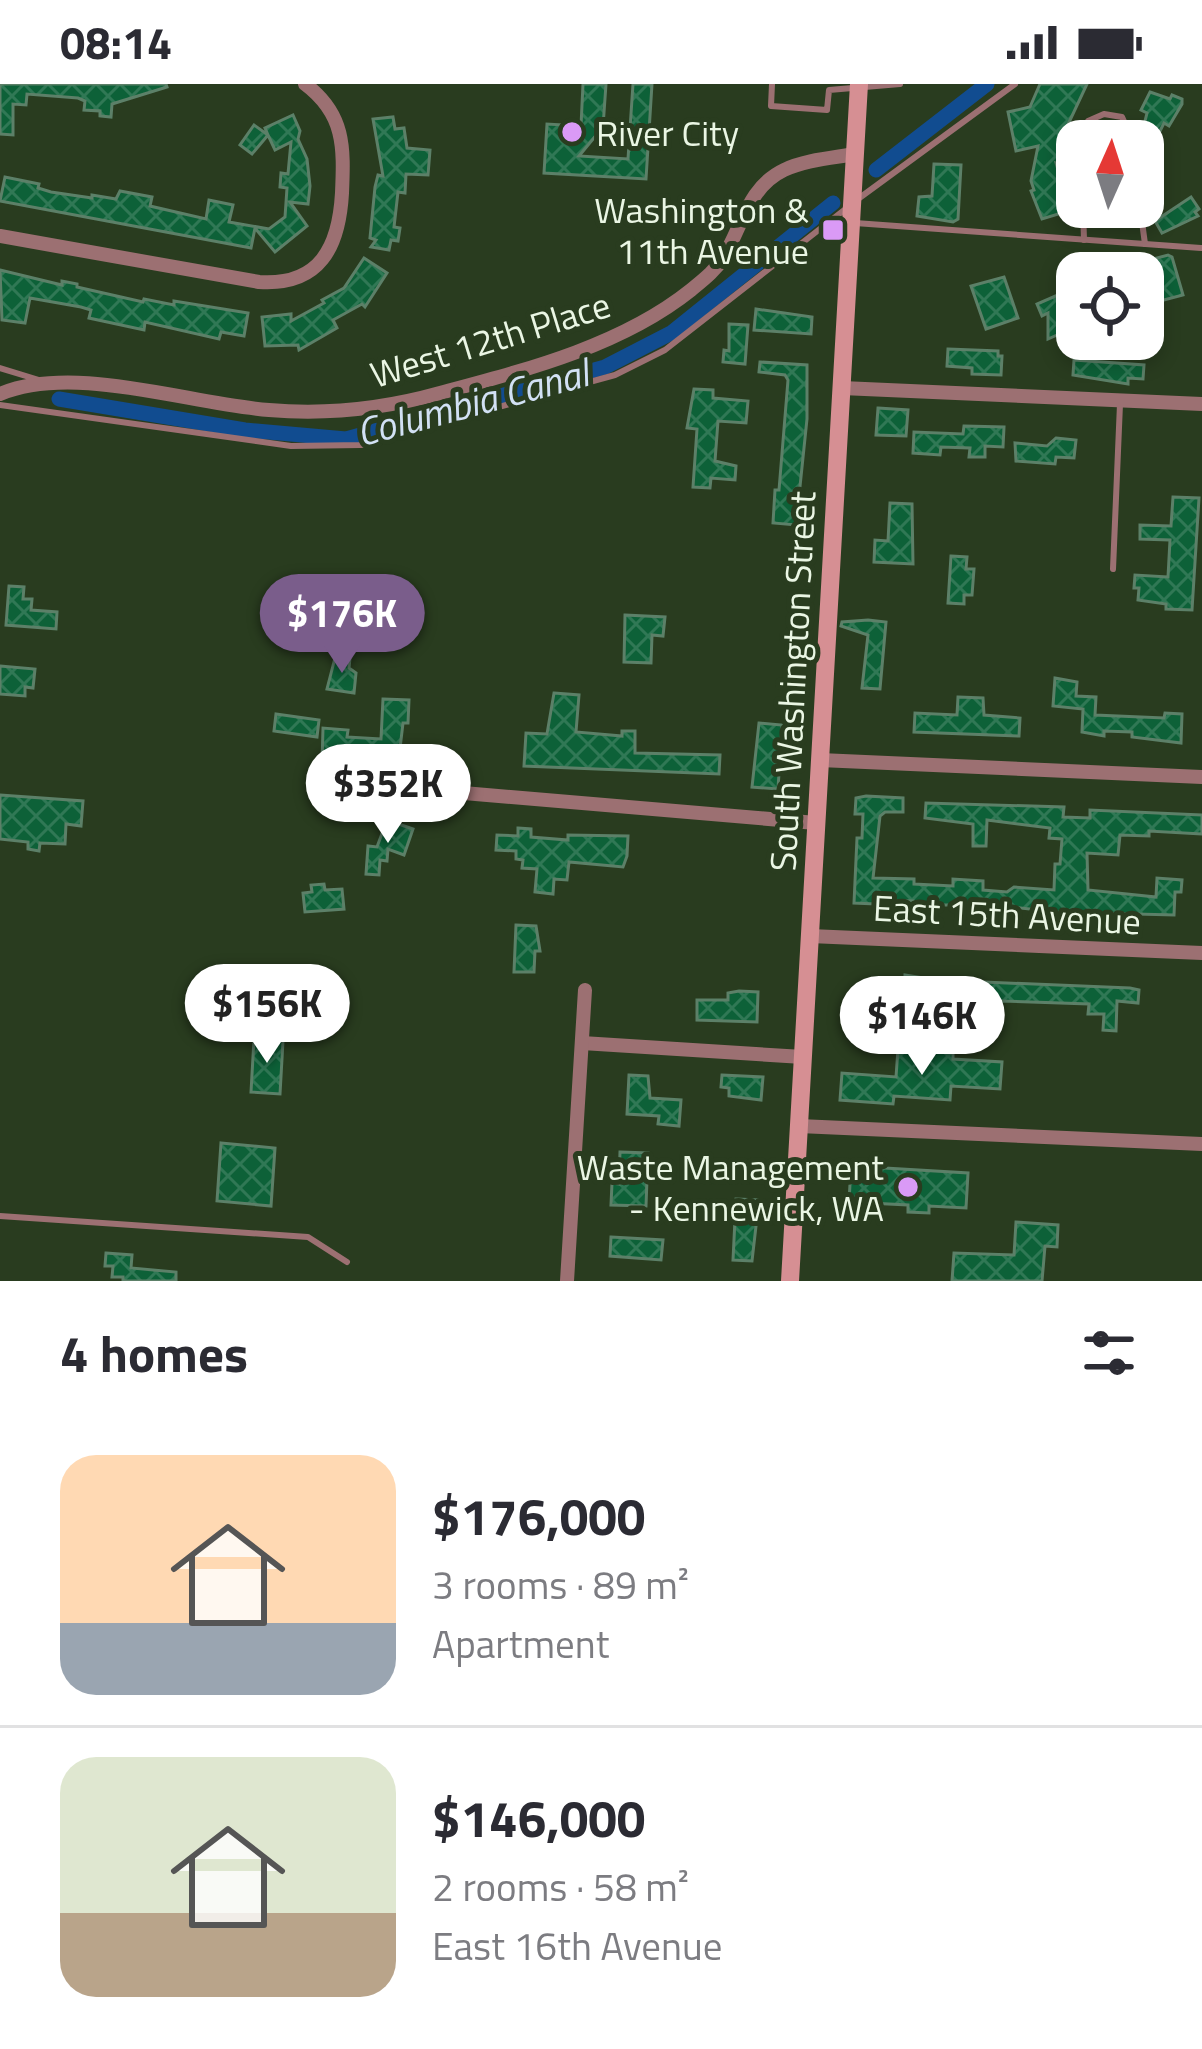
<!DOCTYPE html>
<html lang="en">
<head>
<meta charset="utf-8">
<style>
  :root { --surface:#fff; --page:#f7f7f7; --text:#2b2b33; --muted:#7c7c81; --line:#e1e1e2; --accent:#7a5d8b }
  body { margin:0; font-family:"Titillium Web",sans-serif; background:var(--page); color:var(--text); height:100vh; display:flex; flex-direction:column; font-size:45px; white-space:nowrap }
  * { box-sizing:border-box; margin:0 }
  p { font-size:39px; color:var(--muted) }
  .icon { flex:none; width:66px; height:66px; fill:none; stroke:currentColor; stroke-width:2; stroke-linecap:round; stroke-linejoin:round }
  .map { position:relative; height:1197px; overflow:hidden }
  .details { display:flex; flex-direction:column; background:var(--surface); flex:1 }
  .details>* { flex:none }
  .needle { width:78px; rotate:3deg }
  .buttons { position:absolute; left:1056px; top:36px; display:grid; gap:24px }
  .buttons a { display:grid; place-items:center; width:108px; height:108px; border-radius:24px; background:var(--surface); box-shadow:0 6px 18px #0003; font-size:60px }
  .price { position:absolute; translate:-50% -102px; padding:0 27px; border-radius:42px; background:#fff; color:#222; font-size:39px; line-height:78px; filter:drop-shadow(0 3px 6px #0008) }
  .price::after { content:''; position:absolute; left:50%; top:72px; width:36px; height:27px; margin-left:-18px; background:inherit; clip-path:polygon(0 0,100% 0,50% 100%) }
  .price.selected { background:var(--accent); color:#fff }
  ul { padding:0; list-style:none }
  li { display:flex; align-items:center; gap:36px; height:300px; padding:0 60px }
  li+li { border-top:3px solid var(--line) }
  li span { display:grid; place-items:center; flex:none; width:336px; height:240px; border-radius:36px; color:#555 }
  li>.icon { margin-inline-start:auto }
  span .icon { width:144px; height:144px; fill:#fffc; stroke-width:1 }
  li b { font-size:51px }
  h2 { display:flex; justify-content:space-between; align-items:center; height:144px; padding:0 60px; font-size:51px }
  .status { display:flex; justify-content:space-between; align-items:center; height:84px; padding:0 60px; background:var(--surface); direction:ltr }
  .status svg { height:33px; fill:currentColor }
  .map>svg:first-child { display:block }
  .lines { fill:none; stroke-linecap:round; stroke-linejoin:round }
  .canal { stroke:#114c90; stroke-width:15 }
  .building { fill:url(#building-cross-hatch); stroke:#5c8068; stroke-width:3 }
  .service { stroke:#9c7072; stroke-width:6 }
  .minor { stroke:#9c7072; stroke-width:14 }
  .secondary { stroke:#d68f93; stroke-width:18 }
  .poi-dot { fill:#da9af6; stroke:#293c1f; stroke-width:4.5 }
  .labels { text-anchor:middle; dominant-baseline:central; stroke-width:10; stroke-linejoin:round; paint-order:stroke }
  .poi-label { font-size:36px; fill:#eaf6e4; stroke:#293c1f; text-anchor:end }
  .street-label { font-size:36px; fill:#eaf6e4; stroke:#293c1f }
  .water-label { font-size:39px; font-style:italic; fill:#d2e1f4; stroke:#293c1f }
</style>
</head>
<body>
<div class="status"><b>08:14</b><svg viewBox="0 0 49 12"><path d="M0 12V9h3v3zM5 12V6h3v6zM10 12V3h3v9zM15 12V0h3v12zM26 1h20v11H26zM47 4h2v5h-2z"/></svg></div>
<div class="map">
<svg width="1202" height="1197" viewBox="0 0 1202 1197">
  <defs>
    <pattern id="building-cross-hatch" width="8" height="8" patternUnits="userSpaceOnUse" patternTransform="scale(3)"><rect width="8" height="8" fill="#0d6138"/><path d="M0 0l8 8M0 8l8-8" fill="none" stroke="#307855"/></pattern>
  </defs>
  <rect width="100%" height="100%" fill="#293c1f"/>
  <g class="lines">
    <!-- canal -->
    <g class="canal">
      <path d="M 876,86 L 987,0"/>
      <path d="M 59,315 L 245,346 L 346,355 L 605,283 L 671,249 L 833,119"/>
    </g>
  </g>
  <!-- building -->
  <g class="building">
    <path d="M 0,0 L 166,0 L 167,3 L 112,20 L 111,33 L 100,32 L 100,27 L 84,26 L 85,17 L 78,14 L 27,10 L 26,21 L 13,20 L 13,51 L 0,50 Z"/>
    <path d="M 583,0 L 606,0 L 603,43 L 579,72 L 628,75 L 633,0 L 652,0 L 646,95 L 544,89 L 547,40 L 581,42 Z"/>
    <path d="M 1040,0 L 1087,0 L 1064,49 L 1072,52 L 1066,81 L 1056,79 L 1066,113 L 1061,115 L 1065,128 L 1042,135 L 1031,107 L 1034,106 L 1031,97 L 1038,62 L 1016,67 L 1008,28 L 1030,23 Z"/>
    <path d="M 1150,8 L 1170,15 L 1172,11 L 1182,15 L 1182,20 L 1169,42 L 1164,39 L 1155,57 L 1140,57 L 1147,29 L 1141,26 Z"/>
    <path d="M 293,31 L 300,47 L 298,55 L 307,75 L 310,102 L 308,120 L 290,118 L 307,142 L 275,168 L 255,144 L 251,164 L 0,117 L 5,93 L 39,100 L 38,104 L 51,108 L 92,114 L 92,111 L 116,115 L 120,107 L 152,113 L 150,122 L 206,135 L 209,116 L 233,121 L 229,138 L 269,145 L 285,133 L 287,104 L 280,103 L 281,89 L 288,90 L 291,58 L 275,66 L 268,51 L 252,70 L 240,61 L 254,41 L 268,51 L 265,44 Z"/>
    <path d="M 393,33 L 395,45 L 404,44 L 407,64 L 430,66 L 428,91 L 406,90 L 405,109 L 398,108 L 394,143 L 400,144 L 398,157 L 391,156 L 389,166 L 371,163 L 376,156 L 370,154 L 375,103 L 378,91 L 383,92 L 373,35 Z"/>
    <path d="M 934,80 L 961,81 L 958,135 L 953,138 L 917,132 L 919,113 L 932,112 Z"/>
    <path d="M 1191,113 L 1199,125 L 1195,128 L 1198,132 L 1162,149 L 1155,137 Z"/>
    <path d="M 1168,171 L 1172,173 L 1183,211 L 1160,217 L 1143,196 L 1143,189 L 1137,189 L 1131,181 Z"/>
    <path d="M 364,174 L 387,189 L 365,223 L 362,220 L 333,236 L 337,244 L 299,266 L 298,261 L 265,262 L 262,233 L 291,230 L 291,237 L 324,219 L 322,216 L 344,204 Z"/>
    <path d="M 0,186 L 62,201 L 62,197 L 77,200 L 77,203 L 143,218 L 144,215 L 174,221 L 174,217 L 248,229 L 244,252 L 221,248 L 219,255 L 145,238 L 144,246 L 89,234 L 91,226 L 81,223 L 30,214 L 25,239 L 2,236 Z"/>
    <path d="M 1004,193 L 1018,234 L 986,245 L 971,202 Z"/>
    <path d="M 1060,210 L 1075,243 L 1048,255 L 1048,229 L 1042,232 L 1037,220 Z"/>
    <path d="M 756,225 L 812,233 L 811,250 L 754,246 Z"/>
    <path d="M 729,240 L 748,241 L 745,280 L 723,278 L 724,266 L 729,267 Z"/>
    <path d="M 948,265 L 998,267 L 998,272 L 1002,272 L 1001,291 L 972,290 L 972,284 L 947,282 Z"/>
    <path d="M 1074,276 L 1144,281 L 1143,295 L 1128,294 L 1128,300 L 1073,291 Z"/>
    <path d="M 760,278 L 807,281 L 807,335 L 796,441 L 773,439 L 775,406 L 779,406 L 788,296 L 785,291 L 759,288 Z"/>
    <path d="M 694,305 L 713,306 L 713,314 L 748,317 L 746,339 L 718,337 L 715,377 L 736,382 L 735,396 L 711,394 L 710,404 L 693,403 L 697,345 L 687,344 Z"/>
    <path d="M 878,324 L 908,326 L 906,352 L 876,351 Z"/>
    <path d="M 964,342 L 1004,343 L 1003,363 L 985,362 L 985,373 L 969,373 L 970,364 L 941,363 L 940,371 L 913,369 L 914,348 L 963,350 Z"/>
    <path d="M 1056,354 L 1076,356 L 1074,374 L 1056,373 L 1055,380 L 1016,377 L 1015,359 L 1047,362 Z"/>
    <path d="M 1173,413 L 1199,414 L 1192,526 L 1166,525 L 1166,520 L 1138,516 L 1139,504 L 1134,504 L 1135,491 L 1168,493 L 1170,456 L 1140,455 L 1140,441 L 1171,442 Z"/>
    <path d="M 890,419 L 912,420 L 913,480 L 874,478 L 875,456 L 888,457 Z"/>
    <path d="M 951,472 L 967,473 L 966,485 L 974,485 L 972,511 L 964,511 L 964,520 L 948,519 Z"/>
    <path d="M 9,502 L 24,503 L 23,515 L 32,515 L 31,526 L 57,528 L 56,545 L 6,541 Z"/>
    <path d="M 625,531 L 665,533 L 663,552 L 652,551 L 651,579 L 624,578 Z"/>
    <path d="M 868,536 L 886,538 L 880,605 L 862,604 L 868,551 L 841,542 L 842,538 Z"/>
    <path d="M 335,574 L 350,574 L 349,584 L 356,589 L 354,609 L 327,605 Z"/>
    <path d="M 0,582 L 35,585 L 33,604 L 25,603 L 25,612 L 0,610 Z"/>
    <path d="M 1055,594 L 1077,598 L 1076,612 L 1096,613 L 1095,631 L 1164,634 L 1165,629 L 1182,630 L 1181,659 L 1132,653 L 1132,648 L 1104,647 L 1104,652 L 1082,648 L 1083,625 L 1053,622 Z"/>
    <path d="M 554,609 L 579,611 L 576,648 L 622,652 L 622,647 L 635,647 L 635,669 L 720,671 L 719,690 L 524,682 L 526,649 L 547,650 Z"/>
    <path d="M 958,613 L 983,614 L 984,631 L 1020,634 L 1019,652 L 914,648 L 915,629 L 957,631 Z"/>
    <path d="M 383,615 L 409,616 L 408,639 L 403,639 L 399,673 L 363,671 L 362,685 L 328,685 L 322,680 L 323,644 L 348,646 L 347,653 L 381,655 Z"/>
    <path d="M 276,630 L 319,636 L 317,653 L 274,647 Z"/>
    <path d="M 759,639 L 782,641 L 778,705 L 752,703 Z"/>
    <path d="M 0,711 L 83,717 L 81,742 L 66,740 L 65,760 L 40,759 L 39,767 L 28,765 L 28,758 L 0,755 Z"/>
    <path d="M 866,712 L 903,714 L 903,728 L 885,728 L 880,732 L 873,794 L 914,795 L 914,800 L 953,802 L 953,795 L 983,797 L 983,806 L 1007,808 L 1014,803 L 1054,806 L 1055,780 L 1060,780 L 1062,755 L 1049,754 L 1050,744 L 987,736 L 986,762 L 973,762 L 973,740 L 925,734 L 926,719 L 1064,723 L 1063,733 L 1090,734 L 1090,726 L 1202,731 L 1202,750 L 1149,747 L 1149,752 L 1120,751 L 1118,771 L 1087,769 L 1088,806 L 1156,813 L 1157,794 L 1182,796 L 1181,808 L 1175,808 L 1174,831 L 1057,828 L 992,821 L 913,821 L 913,817 L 883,816 L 875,817 L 875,820 L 854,819 L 857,754 L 862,754 L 863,730 L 855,730 L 856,714 Z"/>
    <path d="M 387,736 L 413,745 L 404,771 L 388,765 L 387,777 L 380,776 L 379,791 L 366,790 L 368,762 L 377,763 Z"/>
    <path d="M 518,744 L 531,745 L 531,753 L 568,756 L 568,751 L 628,752 L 627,772 L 623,783 L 569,778 L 567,796 L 554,795 L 553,810 L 535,808 L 537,785 L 522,784 L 523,776 L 516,775 L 516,767 L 496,766 L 497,751 L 518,752 Z"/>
    <path d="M 324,800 L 325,806 L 342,805 L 344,825 L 305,828 L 303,809 L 312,808 L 311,801 Z"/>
    <path d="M 516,841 L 536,842 L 540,867 L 535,867 L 534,888 L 514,888 Z"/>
    <path d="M 905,891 L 936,896 L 1130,904 L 1139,906 L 1138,919 L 1117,917 L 1116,947 L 1103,946 L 1104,930 L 1088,930 L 1089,920 L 1001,917 L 1000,942 L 983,941 L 984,924 L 968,923 L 968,916 L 904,913 Z"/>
    <path d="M 739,907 L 758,908 L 757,938 L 697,936 L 697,916 L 728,916 L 728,909 Z"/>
    <path d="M 254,955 L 283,957 L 280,1010 L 251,1008 Z"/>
    <path d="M 898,965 L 953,969 L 953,975 L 1002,978 L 1000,1005 L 951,1002 L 950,1016 L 894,1012 L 893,1020 L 840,1016 L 842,989 L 896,993 Z"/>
    <path d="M 629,991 L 648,992 L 650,1014 L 681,1016 L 679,1042 L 658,1040 L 659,1032 L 627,1030 Z"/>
    <path d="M 722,991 L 763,993 L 761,1016 L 729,1012 L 729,1004 L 721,1003 Z"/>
    <path d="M 221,1059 L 275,1064 L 271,1122 L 217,1117 Z"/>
    <path d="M 620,1068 L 648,1069 L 646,1122 L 611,1121 L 612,1099 L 619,1100 Z"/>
    <path d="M 851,1082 L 968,1089 L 966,1124 L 929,1122 L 929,1129 L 908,1128 L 908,1121 L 849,1118 Z"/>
    <path d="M 736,1115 L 759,1116 L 752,1177 L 733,1176 Z"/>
    <path d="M 1016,1138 L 1058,1141 L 1057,1163 L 1045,1162 L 1042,1197 L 952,1197 L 954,1169 L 1014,1171 Z"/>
    <path d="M 611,1153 L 663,1156 L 661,1176 L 610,1172 Z"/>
    <path d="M 106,1169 L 132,1171 L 131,1184 L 176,1188 L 176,1197 L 123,1197 L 123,1193 L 112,1193 L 113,1182 L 105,1182 Z"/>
  </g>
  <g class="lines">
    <!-- service -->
    <g class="service">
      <path d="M 772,0 L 771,22 L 827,26 L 829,6 L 900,0"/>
      <path d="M 1082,57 L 1088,37 L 1104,30 L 1122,33 L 1133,57"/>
      <path d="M 858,115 L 1015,0"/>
      <path d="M 1083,123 L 1084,156"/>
      <path d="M 1140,123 L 1145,160"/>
      <path d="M 855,139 L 1201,164"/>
      <path d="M 0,284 L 39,296"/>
      <path d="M 0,321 L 291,362 L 361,361 L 615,291 L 665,266 L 848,123"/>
      <path d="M 1113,485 L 1120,320"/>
      <path d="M 0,1132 L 308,1153 L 347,1178"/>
    </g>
    <!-- minor -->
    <g class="minor">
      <path d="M 0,152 L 259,198 C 320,202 339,163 342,109 C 344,63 345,30 305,0"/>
      <path d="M 842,304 L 1202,320"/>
      <path d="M 0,310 C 74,279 189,320 269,326 C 328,331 383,325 440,309 C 526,286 621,262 691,206 C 703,196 715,187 723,174 C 742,143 748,103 784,86 C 805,76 832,74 855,70"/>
      <path d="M 820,676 L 1202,693"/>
      <path d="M 417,705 L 816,739"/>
      <path d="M 810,852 L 1202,869"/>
      <path d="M 582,959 L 803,973"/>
      <path d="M 799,1042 L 1202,1060"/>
      <path d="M 567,1197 L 585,906"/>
    </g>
    <!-- secondary -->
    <path class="secondary" d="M 790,1197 L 859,0"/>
  </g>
  <!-- markers -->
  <g class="poi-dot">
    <circle cx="572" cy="48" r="12"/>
    <rect x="821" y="134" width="24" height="24" rx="6"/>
    <circle cx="908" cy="1103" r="12"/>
  </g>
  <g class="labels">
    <!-- poi labels -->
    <g class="poi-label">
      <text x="596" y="48" text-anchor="start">River City</text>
      <text x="809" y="125">Washington &amp;<tspan x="809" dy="41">11th Avenue</tspan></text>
      <text x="884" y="1082">Waste Management<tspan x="884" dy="41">- Kennewick, WA</tspan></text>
    </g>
    <!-- street labels -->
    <g class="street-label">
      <text transform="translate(490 255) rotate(-17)">West 12th Place</text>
      <text transform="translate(792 597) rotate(-87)">South Washington Street</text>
      <text transform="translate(1007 830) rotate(3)">East 15th Avenue</text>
    </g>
    <!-- water labels -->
    <g class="water-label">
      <text transform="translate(472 318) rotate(-15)">Columbia Canal</text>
    </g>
  </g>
</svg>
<div class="buttons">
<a><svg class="needle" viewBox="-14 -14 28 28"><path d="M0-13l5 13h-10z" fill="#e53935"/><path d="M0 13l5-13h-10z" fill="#7c7c81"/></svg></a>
<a><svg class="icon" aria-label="locate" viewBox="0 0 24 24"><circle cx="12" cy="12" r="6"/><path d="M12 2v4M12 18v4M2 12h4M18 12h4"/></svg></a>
</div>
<b class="price selected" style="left:342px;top:592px">$176K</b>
<b class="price" style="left:388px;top:762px">$352K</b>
<b class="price" style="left:267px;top:982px">$156K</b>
<b class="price" style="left:922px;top:994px">$146K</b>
</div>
<section class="details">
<h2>4 homes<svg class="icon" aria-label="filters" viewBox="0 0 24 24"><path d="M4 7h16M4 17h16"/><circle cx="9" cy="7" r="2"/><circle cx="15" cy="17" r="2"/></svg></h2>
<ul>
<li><span style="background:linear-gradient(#ffd9b3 70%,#9aa5b1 0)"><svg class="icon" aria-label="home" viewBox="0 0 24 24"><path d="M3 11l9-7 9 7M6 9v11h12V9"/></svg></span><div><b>$176,000</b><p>3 rooms · 89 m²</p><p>Apartment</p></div></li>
<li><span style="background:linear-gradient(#dfe7d0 65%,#b9a48a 0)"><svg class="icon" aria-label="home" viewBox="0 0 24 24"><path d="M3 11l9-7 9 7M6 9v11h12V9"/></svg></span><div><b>$146,000</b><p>2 rooms · 58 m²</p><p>East 16th Avenue</p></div></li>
</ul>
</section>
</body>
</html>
